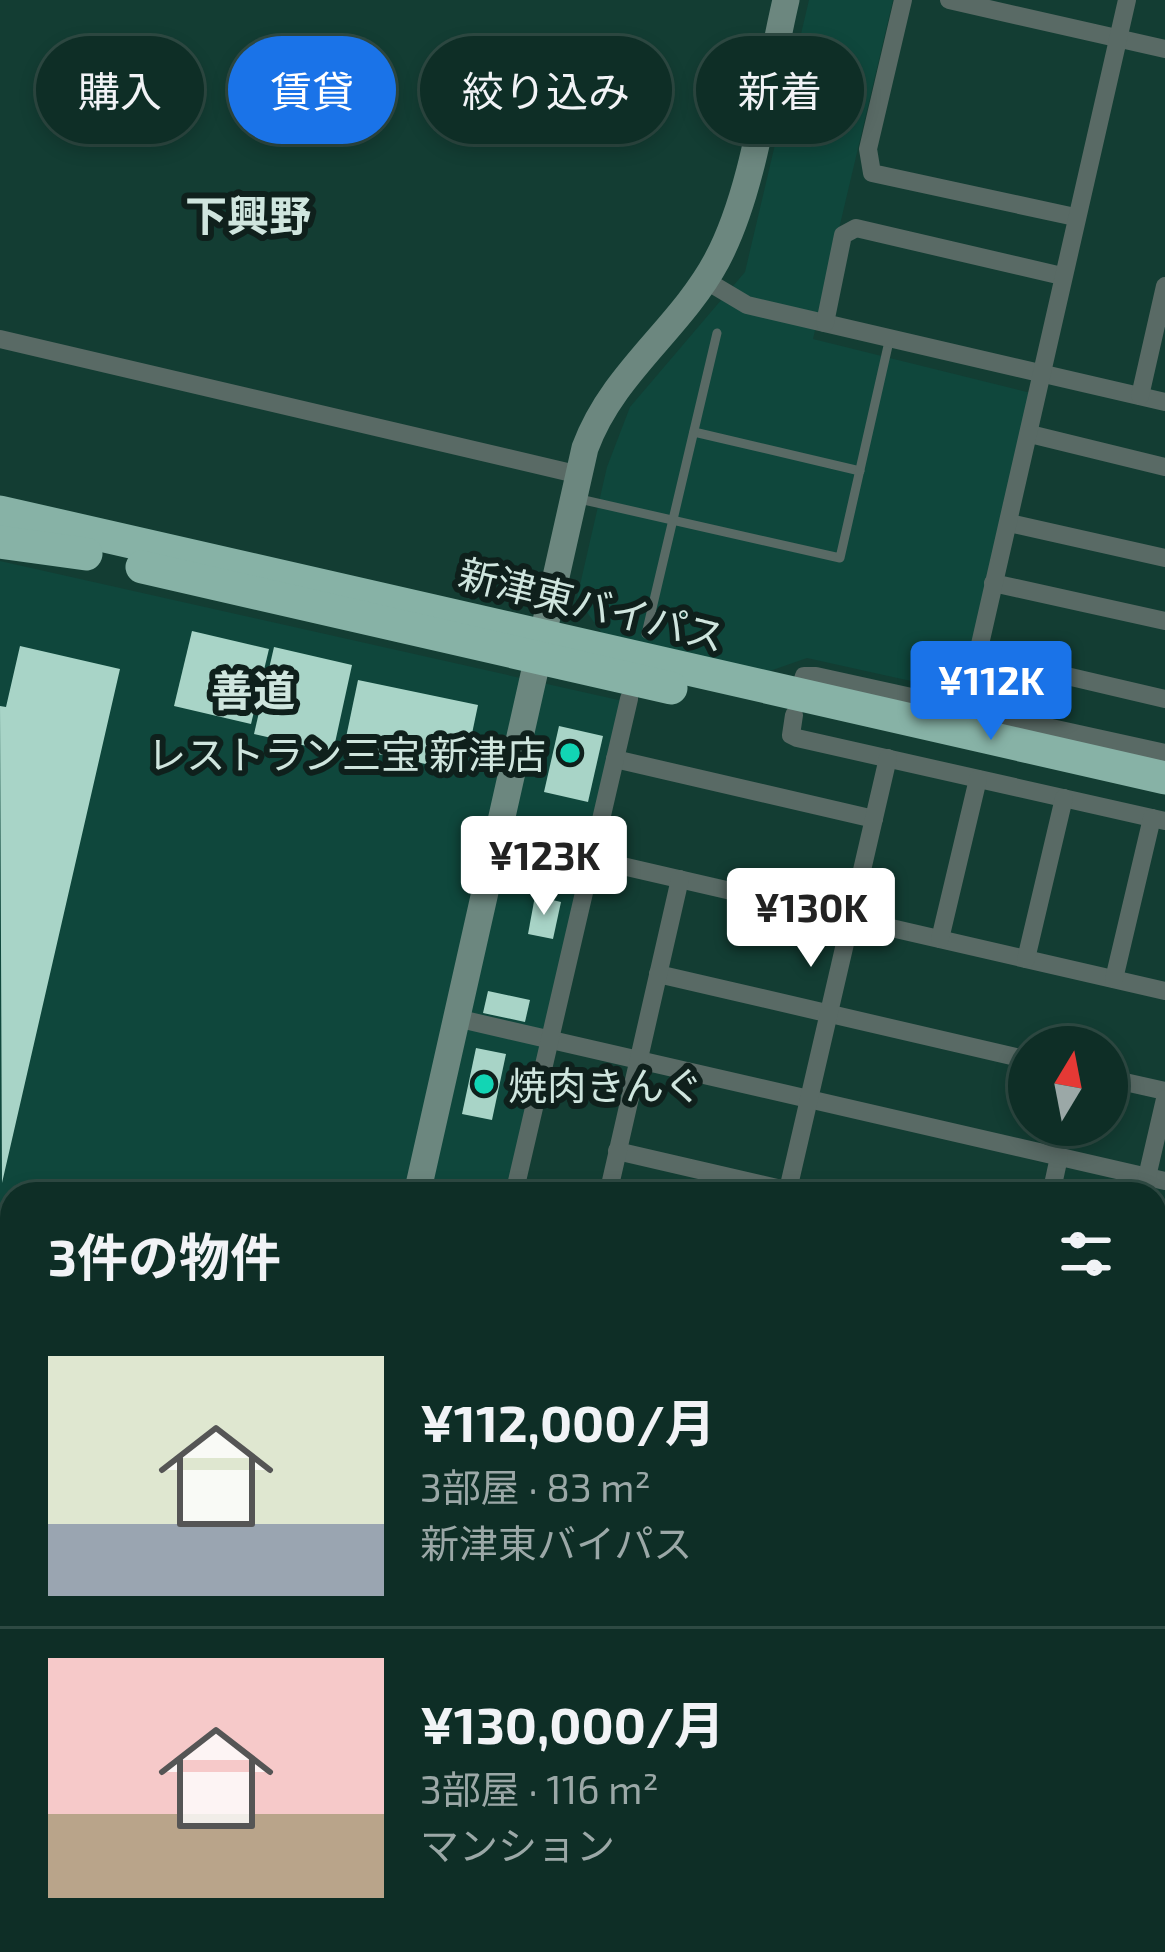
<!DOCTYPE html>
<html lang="ja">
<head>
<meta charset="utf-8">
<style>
  :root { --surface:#0e2e26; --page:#1c3a32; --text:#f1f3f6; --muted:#9ba8a7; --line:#2e4a43; --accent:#1a73e8 }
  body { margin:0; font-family:"Exo 2","Noto Sans JP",sans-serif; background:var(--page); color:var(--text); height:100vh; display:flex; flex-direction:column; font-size:45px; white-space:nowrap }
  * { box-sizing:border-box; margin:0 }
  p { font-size:39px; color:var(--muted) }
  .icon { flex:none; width:66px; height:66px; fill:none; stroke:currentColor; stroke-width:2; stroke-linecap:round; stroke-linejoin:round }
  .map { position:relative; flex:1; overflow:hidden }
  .sheet { position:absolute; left:0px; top:1182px; width:1167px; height:771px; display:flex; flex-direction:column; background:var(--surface); border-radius:36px 36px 0 0; box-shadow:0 6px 18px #0003,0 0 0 3px var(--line) }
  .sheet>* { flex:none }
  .guide { position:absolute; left:36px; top:36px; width:1095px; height:108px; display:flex; gap:24px }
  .needle { width:78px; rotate:10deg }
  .buttons { position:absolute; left:1008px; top:1026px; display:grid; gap:24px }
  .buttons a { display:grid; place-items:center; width:120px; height:120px; border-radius:50%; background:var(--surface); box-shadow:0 6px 18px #0003,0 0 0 3px var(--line); font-size:60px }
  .price { position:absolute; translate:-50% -102px; padding:0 27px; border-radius:12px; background:#fff; color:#222; font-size:39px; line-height:78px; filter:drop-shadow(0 3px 6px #0008) }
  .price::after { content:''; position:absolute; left:50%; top:72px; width:36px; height:27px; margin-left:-18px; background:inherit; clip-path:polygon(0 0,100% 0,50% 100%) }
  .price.selected { background:var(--accent); color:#fff }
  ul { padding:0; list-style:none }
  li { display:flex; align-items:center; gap:36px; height:300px; padding:0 48px }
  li+li { border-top:3px solid var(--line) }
  li span { display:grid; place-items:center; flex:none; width:336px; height:240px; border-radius:0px; color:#555 }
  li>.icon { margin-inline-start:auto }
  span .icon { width:144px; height:144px; fill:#fffc; stroke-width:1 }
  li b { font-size:51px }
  h2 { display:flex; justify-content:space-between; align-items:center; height:144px; padding:0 48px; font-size:51px }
  .chip { padding:0 42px; border-radius:54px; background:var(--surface); box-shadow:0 6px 18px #0003,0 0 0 3px var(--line); font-size:42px; line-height:108px }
  .chip.selected { background:var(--accent); color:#fff }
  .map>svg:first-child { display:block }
  .built { fill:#0f473c }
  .building { fill:#a8d4c7 }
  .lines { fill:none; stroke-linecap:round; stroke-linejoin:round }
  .lane { stroke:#596a65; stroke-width:9 }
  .street { stroke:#596a65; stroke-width:18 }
  .secondary { stroke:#6c877f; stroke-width:27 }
  .highway { stroke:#87b2a6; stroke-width:33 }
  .poi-dot { fill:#12d5b4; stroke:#0f201c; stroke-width:4.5 }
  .labels { text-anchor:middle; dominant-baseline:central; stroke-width:12; stroke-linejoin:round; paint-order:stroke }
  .street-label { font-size:39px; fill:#cfe5de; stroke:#0f201c }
  .poi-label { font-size:39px; fill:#cfe5de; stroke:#0f201c; text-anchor:end }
  .neighbourhood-label { font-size:42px; font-weight:bold; fill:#cfe5de; stroke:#0f201c }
</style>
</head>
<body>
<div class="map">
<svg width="1165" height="1952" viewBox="0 0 1165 1952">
  <rect width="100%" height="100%" fill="#133d33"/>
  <!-- built -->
  <g class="built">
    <path d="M 809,0 L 893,0 L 813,339 L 1031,393 L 962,688 L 956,691 L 807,658 L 767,672 L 603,635 L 577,598 L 607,467 L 630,407 L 745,272 Z"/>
    <path d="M 0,561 L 623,701 L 509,1194 L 12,1194 L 12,1263 L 0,1260 Z"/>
  </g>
  <!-- building -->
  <g class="building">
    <path d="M 192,631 L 269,649 L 251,724 L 174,706 Z"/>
    <path d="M 20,646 L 120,669 L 2,1183 L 0,706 L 6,707 Z"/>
    <path d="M 274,647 L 352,665 L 333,752 L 254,734 Z"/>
    <path d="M 358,680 L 478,705 L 464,772 L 344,747 Z"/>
    <path d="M 559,726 L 603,736 L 588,802 L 544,792 Z"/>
    <path d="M 535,896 L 561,902 L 553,939 L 528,934 Z"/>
    <path d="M 488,991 L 530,1000 L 525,1022 L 483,1013 Z"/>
    <path d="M 476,1048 L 506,1054 L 492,1120 L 462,1114 Z"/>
  </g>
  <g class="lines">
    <!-- lane -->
    <g class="lane">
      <path d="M 694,432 L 860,471"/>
      <path d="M 575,498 L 840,558 L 890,337"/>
      <path d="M 646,634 L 717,333"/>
    </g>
    <!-- street -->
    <g class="street">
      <path d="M 903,0 L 868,149 L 872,173 L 1075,217"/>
      <path d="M 949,0 L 1165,49"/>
      <path d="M 705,280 L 747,305 L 1165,402"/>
      <path d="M 825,323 L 843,235 L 856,228 L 1062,276"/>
      <path d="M 0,339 L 580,475"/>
      <path d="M 1140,396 L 1165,286"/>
      <path d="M 1030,434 L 1165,467"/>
      <path d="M 1009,523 L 1165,558"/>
      <path d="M 993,583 L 1165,621"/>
      <path d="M 977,655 L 1165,699"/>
      <path d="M 797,698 L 804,676 L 816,676 L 1165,753"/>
      <path d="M 965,710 L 1127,0"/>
      <path d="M 794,715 L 791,735 L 797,738 L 1165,821"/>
      <path d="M 615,759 L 874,819"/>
      <path d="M 592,859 L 1165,991"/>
      <path d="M 940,939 L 978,779"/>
      <path d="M 1026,959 L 1064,798"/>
      <path d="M 658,974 L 1029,1060"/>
      <path d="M 1114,979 L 1152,818"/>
      <path d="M 456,1018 L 1165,1181"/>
      <path d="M 1107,1078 L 1165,1091"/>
      <path d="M 617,1151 L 803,1194"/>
      <path d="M 514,1194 L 629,699"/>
      <path d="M 608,1194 L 680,879"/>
      <path d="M 787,1194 L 888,758"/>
      <path d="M 1051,1194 L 1059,1157"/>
      <path d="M 1143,1194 L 1165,1099"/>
      <path d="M 1155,1269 L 1165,1271"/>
      <path d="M 1155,1357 L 1165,1359"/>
      <path d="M 0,1358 L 12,1312"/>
      <path d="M 1155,1451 L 1165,1453"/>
      <path d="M 0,1457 L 12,1459"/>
      <path d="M 1155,1538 L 1165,1541"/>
      <path d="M 0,1547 L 12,1550"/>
      <path d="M 0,1648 L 12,1650"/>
      <path d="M 0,1738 L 12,1741"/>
      <path d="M 1155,1747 L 1165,1745"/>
      <path d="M 0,1822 L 12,1824"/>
      <path d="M 0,1890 L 12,1893"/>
      <path d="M 517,1941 L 565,1952"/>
      <path d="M 875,1941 L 923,1952"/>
      <path d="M 66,1952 L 68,1941"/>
      <path d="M 165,1952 L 167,1941"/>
      <path d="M 339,1952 L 342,1941"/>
      <path d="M 699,1952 L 701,1941"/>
      <path d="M 963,1952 L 966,1941"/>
    </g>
    <!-- secondary -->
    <g class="secondary">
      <path d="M 417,1194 L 585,448 C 613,372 680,329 717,260 C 755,189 767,80 786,0"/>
      <path d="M 0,1271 L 12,1274"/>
      <path d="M 244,1952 L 247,1941"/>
      <path d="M 1114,1952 L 1114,1941"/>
    </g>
    <!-- highway -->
    <g class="highway">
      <path d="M 0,512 L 1165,778"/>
      <path d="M 0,542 L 86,554"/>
      <path d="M 142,567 L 671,688"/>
    </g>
  </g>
  <!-- markers -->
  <g class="poi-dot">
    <circle cx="570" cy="753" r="12"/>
    <circle cx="484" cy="1084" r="12"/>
  </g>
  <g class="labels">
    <!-- street labels -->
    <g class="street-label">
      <text transform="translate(592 604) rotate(14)">新津東バイパス</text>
    </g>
    <!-- poi labels -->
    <g class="poi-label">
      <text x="546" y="753">レストラン三宝 新津店</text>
      <text x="508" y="1084" text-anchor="start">焼肉きんぐ</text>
    </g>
    <!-- neighbourhood labels -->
    <g class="neighbourhood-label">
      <text x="248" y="214">下興野</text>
      <text x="253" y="689">善道</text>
    </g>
  </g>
</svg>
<div class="buttons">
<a><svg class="needle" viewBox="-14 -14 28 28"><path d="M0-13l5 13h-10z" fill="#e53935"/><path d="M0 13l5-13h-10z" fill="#9ba8a7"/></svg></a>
</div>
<b class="price selected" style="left:991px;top:743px">¥112K</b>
<b class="price" style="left:544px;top:918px">¥123K</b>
<b class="price" style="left:811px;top:970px">¥130K</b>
<div class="guide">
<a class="chip">購入</a>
<a class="chip selected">賃貸</a>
<a class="chip">絞り込み</a>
<a class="chip">新着</a>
</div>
<section class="sheet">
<h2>3件の物件<svg class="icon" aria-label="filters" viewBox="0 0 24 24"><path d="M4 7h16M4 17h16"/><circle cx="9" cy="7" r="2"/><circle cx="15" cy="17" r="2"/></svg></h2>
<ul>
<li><span style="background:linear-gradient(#dfe7d0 70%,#9aa5b1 0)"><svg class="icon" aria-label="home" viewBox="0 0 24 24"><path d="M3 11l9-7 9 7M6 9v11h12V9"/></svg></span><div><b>¥112,000/月</b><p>3部屋 · 83 m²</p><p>新津東バイパス</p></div></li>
<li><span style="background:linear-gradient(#f6c9c9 65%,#b9a48a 0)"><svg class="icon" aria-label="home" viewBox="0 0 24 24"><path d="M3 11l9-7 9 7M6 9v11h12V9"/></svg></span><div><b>¥130,000/月</b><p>3部屋 · 116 m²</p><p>マンション</p></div></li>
</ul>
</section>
</div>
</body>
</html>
